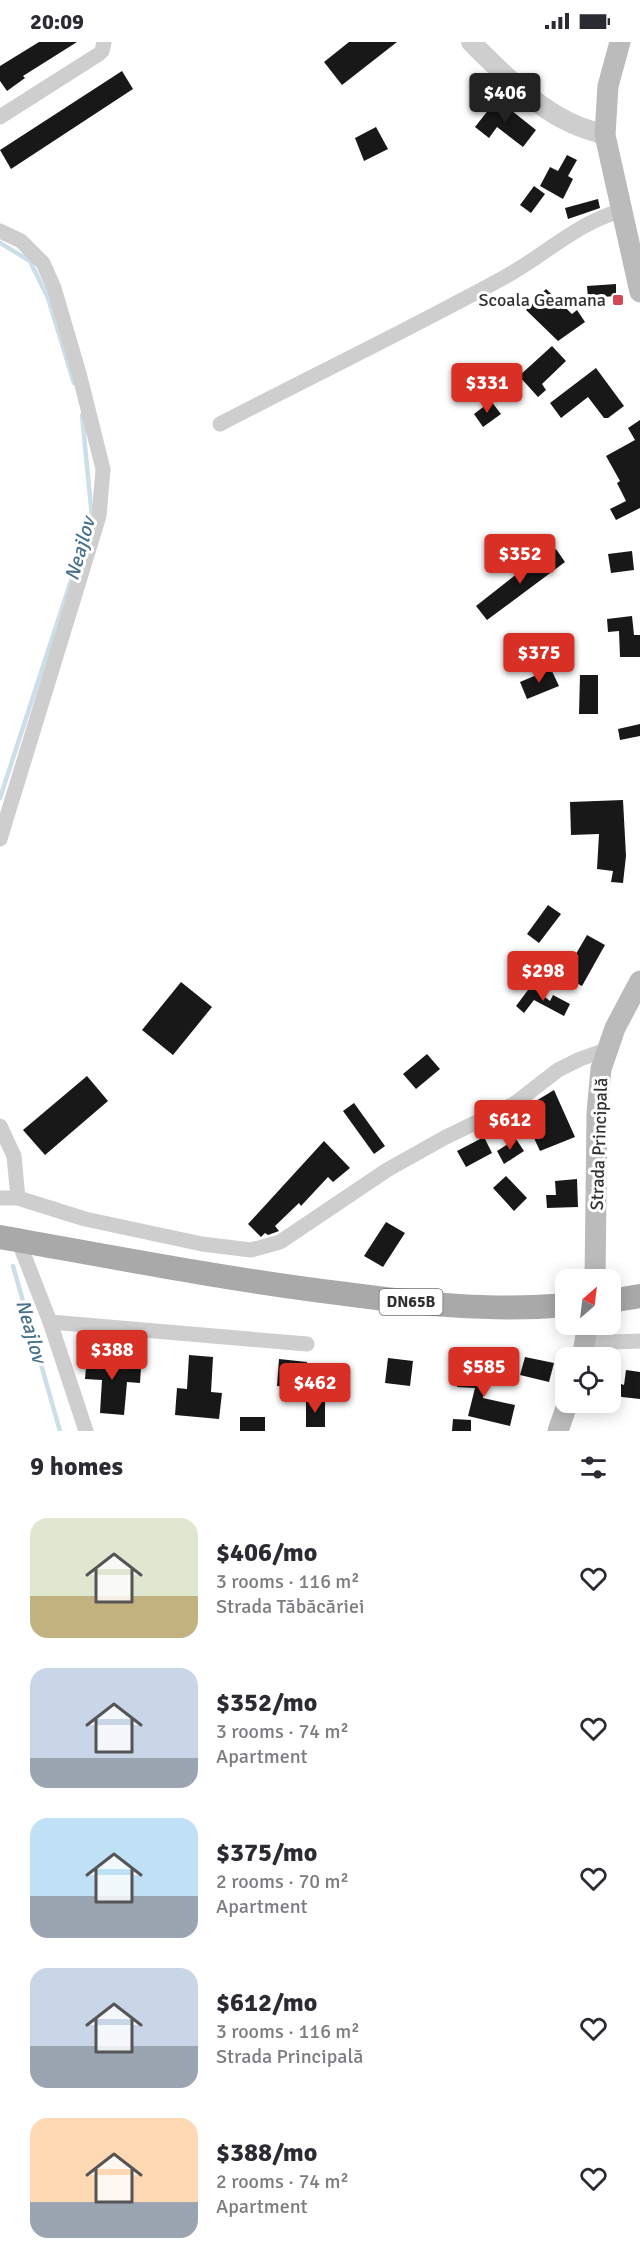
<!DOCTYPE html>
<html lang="en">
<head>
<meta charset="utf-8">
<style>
  :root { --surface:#fff; --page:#f7f7f7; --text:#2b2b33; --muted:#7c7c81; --accent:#d93025 }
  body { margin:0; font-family:Signika,sans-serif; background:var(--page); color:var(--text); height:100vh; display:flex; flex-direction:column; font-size:22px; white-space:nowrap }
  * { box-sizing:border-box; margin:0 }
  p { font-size:20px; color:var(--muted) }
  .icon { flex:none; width:33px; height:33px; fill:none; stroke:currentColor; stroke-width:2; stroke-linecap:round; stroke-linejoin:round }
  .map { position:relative; height:1389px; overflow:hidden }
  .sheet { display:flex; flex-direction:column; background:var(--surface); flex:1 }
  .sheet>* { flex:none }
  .needle { width:39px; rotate:28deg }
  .tools { position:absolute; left:555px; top:1227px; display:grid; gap:12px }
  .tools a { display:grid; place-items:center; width:66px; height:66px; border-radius:12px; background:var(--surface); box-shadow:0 3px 15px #0003; font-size:30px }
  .price { position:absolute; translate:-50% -51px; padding:0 14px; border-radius:6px; background:var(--accent); color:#fff; font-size:20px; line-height:39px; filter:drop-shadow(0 2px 3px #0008) }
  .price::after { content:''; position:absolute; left:50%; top:36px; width:18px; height:14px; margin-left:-9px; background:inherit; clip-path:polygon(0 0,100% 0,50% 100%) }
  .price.current { background:#222; color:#fff }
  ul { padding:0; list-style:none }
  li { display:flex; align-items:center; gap:18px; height:150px; padding:0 30px }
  li span { display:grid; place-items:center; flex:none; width:168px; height:120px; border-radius:18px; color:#555 }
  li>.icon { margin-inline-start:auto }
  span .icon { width:72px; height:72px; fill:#fffc; stroke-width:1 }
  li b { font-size:26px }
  h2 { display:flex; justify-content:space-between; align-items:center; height:72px; padding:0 30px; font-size:26px }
  .status { display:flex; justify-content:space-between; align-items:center; height:42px; padding:0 30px; background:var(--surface); direction:ltr }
  .status svg { height:16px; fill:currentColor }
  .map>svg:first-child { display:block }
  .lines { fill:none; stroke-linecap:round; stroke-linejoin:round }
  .stream { stroke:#ccdee7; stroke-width:4.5 }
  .building { fill:#181818 }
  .minor { stroke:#cecece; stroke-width:15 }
  .tertiary { stroke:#cecece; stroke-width:20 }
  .secondary { stroke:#bbb; stroke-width:21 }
  .primary { stroke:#a9a9a9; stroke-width:24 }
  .poi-dot { fill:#d34856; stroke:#fff; stroke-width:2 }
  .labels { text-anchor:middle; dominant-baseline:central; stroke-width:6; stroke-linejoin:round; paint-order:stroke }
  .shield { fill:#fff; stroke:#6f6f6f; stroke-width:1.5 }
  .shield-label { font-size:16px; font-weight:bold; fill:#313131 }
  .poi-label { font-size:18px; fill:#313131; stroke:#fff; text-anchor:end }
  .street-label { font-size:18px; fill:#313131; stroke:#fff }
  .water-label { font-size:20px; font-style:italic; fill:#47728b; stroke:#fff }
</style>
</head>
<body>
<div class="status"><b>20:09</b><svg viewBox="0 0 49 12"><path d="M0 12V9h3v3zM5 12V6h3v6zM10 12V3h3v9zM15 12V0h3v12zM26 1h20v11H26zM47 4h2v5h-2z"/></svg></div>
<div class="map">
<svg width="640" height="1389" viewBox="0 0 640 1389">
  <rect width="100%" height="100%" fill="#fff"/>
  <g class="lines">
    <!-- stream -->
    <g class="stream">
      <path d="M 0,201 L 30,219 L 48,256 L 74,341"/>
      <path d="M 82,373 L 92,475"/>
      <path d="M 0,756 L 82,505"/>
      <path d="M 13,1224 L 60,1389"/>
    </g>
  </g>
  <!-- building -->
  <g class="building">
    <path d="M 39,0 L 77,0 L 23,34 L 25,36 L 7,49 L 0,39 L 0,24 Z"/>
    <path d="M 349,0 L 397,0 L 342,43 L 324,20 Z"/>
    <path d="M 122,29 L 133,47 L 11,127 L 0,108 Z"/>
    <path d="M 497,57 L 536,88 L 523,105 L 497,85 L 489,96 L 475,85 Z"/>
    <path d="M 376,85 L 388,107 L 364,119 L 355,96 Z"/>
    <path d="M 567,113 L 577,118 L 568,134 L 573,137 L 563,157 L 540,144 L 550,125 L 558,129 Z"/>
    <path d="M 534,144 L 545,152 L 531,171 L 520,163 Z"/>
    <path d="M 598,157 L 600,166 L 568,177 L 565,166 Z"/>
    <path d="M 616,242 L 616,254 L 588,256 L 587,244 Z"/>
    <path d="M 546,247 L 572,272 L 577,268 L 585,280 L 558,299 L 526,268 Z"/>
    <path d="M 552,304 L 566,319 L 542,342 L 546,348 L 538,355 L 519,334 Z"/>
    <path d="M 596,326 L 624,364 L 608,376 L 604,376 L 588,355 L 561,376 L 550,361 Z"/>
    <path d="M 491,359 L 501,372 L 483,385 L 474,372 Z"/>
    <path d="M 640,378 L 640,466 L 616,478 L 610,467 L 626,459 L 617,441 L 620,439 L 606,414 L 635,398 L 628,386 Z"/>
    <path d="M 556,507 L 565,520 L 487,578 L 476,564 L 518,531 L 520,533 Z"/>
    <path d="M 632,509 L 634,528 L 611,531 L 608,512 Z"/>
    <path d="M 632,574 L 634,593 L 640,593 L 640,615 L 620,615 L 619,589 L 608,590 L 607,577 Z"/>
    <path d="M 551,627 L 559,644 L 527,657 L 520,640 Z"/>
    <path d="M 580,633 L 598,633 L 598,672 L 579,672 Z"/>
    <path d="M 640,682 L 640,694 L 620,698 L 618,687 Z"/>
    <path d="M 623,758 L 626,814 L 623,841 L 611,840 L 613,829 L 597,827 L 599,792 L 571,793 L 570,760 Z"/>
    <path d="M 548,863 L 561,872 L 539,901 L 527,892 Z"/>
    <path d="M 587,893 L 605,903 L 582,944 L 563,934 Z"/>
    <path d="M 520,929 L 531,938 L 524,947 L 513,938 Z"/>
    <path d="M 181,940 L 212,965 L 173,1013 L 142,988 Z"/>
    <path d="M 531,944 L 550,959 L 553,953 L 570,962 L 564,974 L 534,958 L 524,971 L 516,964 Z"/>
    <path d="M 427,1012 L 440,1027 L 416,1047 L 403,1032 Z"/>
    <path d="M 87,1034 L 108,1059 L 45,1113 L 23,1088 Z"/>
    <path d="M 554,1048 L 575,1095 L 540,1109 L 534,1096 L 540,1093 L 526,1065 Z"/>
    <path d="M 354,1061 L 385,1104 L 374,1112 L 343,1069 Z"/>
    <path d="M 484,1095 L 492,1111 L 466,1125 L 457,1109 Z"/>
    <path d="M 516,1097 L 524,1109 L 504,1122 L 497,1109 Z"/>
    <path d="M 324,1099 L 350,1126 L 333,1140 L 328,1135 L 301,1164 L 299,1161 L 275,1184 L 279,1189 L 268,1193 L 265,1191 L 261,1195 L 248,1182 Z"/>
    <path d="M 506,1134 L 527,1156 L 514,1169 L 493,1146 Z"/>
    <path d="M 577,1137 L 578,1165 L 547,1166 L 546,1153 L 556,1153 L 555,1139 Z"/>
    <path d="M 386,1180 L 405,1191 L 383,1225 L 364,1214 Z"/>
    <path d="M 87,1313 L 119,1315 L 118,1323 L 141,1325 L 140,1341 L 127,1340 L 124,1373 L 100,1371 L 102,1338 L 85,1337 Z"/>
    <path d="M 189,1313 L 213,1315 L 211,1350 L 222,1351 L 219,1377 L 175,1373 L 177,1346 L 187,1347 Z"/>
    <path d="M 525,1315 L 554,1321 L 549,1340 L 520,1333 Z"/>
    <path d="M 388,1316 L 413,1319 L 410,1344 L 385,1341 Z"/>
    <path d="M 279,1317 L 307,1320 L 304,1346 L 277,1344 Z"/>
    <path d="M 459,1325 L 486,1327 L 483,1356 L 515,1363 L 510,1384 L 468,1374 L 475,1346 L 457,1345 Z"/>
    <path d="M 626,1328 L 640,1330 L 640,1357 L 622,1355 L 610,1350 L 610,1338 L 624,1343 Z"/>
    <path d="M 306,1359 L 325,1360 L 325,1385 L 306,1385 Z"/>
    <rect x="240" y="1375" width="25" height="14"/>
    <path d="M 453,1377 L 471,1378 L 471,1389 L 452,1389 Z"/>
  </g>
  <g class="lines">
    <!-- minor -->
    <g class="minor">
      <path d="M 0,75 L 99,12 L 102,9 L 104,0"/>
      <path d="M 0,189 L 21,199 L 43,221 L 54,246 L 79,331 L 103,427 L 99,474 L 0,797"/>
      <path d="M 220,382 C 314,333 410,287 503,236 C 544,214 575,182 620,169"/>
      <path d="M 0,1084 L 14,1114 L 18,1156 L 85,1177 L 202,1202 L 251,1208 L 280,1200 L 387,1128 L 444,1096 L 514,1062 L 558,1028 L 580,1017 L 606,1008"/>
      <path d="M 0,1156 L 18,1156"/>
      <path d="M 18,1198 L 50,1280 L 86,1389"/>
      <path d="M 50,1280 L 307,1302"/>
      <path d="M 585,1301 L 640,1299"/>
    </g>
    <!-- tertiary -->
    <path class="tertiary" d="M 471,0 C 498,27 534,64 569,80 C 580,86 593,89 605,93"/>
    <!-- secondary -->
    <g class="secondary">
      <path d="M 620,0 L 608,44 L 605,93 L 640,250"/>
      <path d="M 595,1238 L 597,1071 L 601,1027 L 615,986 L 640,939"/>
      <path d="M 582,1316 L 588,1282"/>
      <path d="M 558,1389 L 568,1360"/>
    </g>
    <!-- primary -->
    <g class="primary">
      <path d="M 0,1195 C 112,1215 225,1237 338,1251 C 413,1261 490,1270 566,1263"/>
      <path d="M 610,1259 L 640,1254"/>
    </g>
  </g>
  <!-- markers -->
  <rect class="poi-dot" x="612" y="252" width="12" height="12" rx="3"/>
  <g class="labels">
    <!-- shield labels -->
    <rect class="shield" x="379.5" y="1247" width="63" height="26" rx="4.5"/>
    <g class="shield-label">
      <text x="411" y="1260">DN65B</text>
    </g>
    <!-- poi labels -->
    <g class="poi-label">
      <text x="606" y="258">Scoala Geamana</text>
    </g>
    <!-- street labels -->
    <g class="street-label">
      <text transform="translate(599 1102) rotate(-88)">Strada Principală</text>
    </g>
    <!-- water labels -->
    <g class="water-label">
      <text transform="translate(80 507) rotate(-74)">Neajlov</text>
      <text transform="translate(31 1289) rotate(74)">Neajlov</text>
    </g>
  </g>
</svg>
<div class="tools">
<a><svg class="needle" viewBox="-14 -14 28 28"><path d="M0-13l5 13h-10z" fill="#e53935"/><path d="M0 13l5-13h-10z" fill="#7c7c81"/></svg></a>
<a><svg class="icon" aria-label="locate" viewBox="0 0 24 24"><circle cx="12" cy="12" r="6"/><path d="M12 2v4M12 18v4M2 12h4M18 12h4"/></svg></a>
</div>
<b class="price current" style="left:505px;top:82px">$406</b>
<b class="price" style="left:487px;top:372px">$331</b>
<b class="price" style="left:520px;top:543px">$352</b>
<b class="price" style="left:539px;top:642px">$375</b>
<b class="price" style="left:543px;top:960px">$298</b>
<b class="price" style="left:510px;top:1109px">$612</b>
<b class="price" style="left:112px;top:1339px">$388</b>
<b class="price" style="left:484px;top:1356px">$585</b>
<b class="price" style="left:315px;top:1372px">$462</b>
</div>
<section class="sheet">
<h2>9 homes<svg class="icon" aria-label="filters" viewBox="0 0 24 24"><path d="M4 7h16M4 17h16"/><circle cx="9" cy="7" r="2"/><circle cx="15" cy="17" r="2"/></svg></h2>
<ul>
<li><span style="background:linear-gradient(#dfe7d0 65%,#c2b280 0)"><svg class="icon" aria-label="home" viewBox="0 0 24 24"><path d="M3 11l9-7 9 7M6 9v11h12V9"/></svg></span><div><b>$406/mo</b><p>3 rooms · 116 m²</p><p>Strada Tăbăcăriei</p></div><svg class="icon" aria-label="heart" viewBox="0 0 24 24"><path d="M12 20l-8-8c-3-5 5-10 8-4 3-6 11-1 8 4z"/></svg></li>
<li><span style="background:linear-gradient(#c9d6e8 75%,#9aa5b1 0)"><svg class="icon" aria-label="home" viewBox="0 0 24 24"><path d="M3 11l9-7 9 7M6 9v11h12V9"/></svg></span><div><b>$352/mo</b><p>3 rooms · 74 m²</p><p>Apartment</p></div><svg class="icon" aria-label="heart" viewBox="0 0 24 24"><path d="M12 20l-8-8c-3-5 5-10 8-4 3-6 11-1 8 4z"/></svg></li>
<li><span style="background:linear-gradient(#bfe0f5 65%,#9aa5b1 0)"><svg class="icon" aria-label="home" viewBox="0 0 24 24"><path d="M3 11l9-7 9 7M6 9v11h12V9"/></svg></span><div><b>$375/mo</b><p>2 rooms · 70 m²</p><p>Apartment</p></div><svg class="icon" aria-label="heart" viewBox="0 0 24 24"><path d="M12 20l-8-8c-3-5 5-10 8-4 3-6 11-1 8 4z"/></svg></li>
<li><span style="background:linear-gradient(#c9d6e8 65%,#9aa5b1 0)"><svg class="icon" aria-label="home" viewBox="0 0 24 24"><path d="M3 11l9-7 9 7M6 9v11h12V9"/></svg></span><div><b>$612/mo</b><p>3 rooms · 116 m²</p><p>Strada Principală</p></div><svg class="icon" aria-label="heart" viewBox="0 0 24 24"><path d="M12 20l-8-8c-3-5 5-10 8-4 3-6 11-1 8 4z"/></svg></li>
<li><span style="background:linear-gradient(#ffd9b3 70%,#9aa5b1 0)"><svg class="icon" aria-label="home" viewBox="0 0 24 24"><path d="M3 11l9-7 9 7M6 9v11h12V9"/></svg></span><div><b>$388/mo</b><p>2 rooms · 74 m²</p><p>Apartment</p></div><svg class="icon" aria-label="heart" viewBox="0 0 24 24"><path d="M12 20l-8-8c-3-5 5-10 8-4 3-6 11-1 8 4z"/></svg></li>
</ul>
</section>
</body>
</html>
